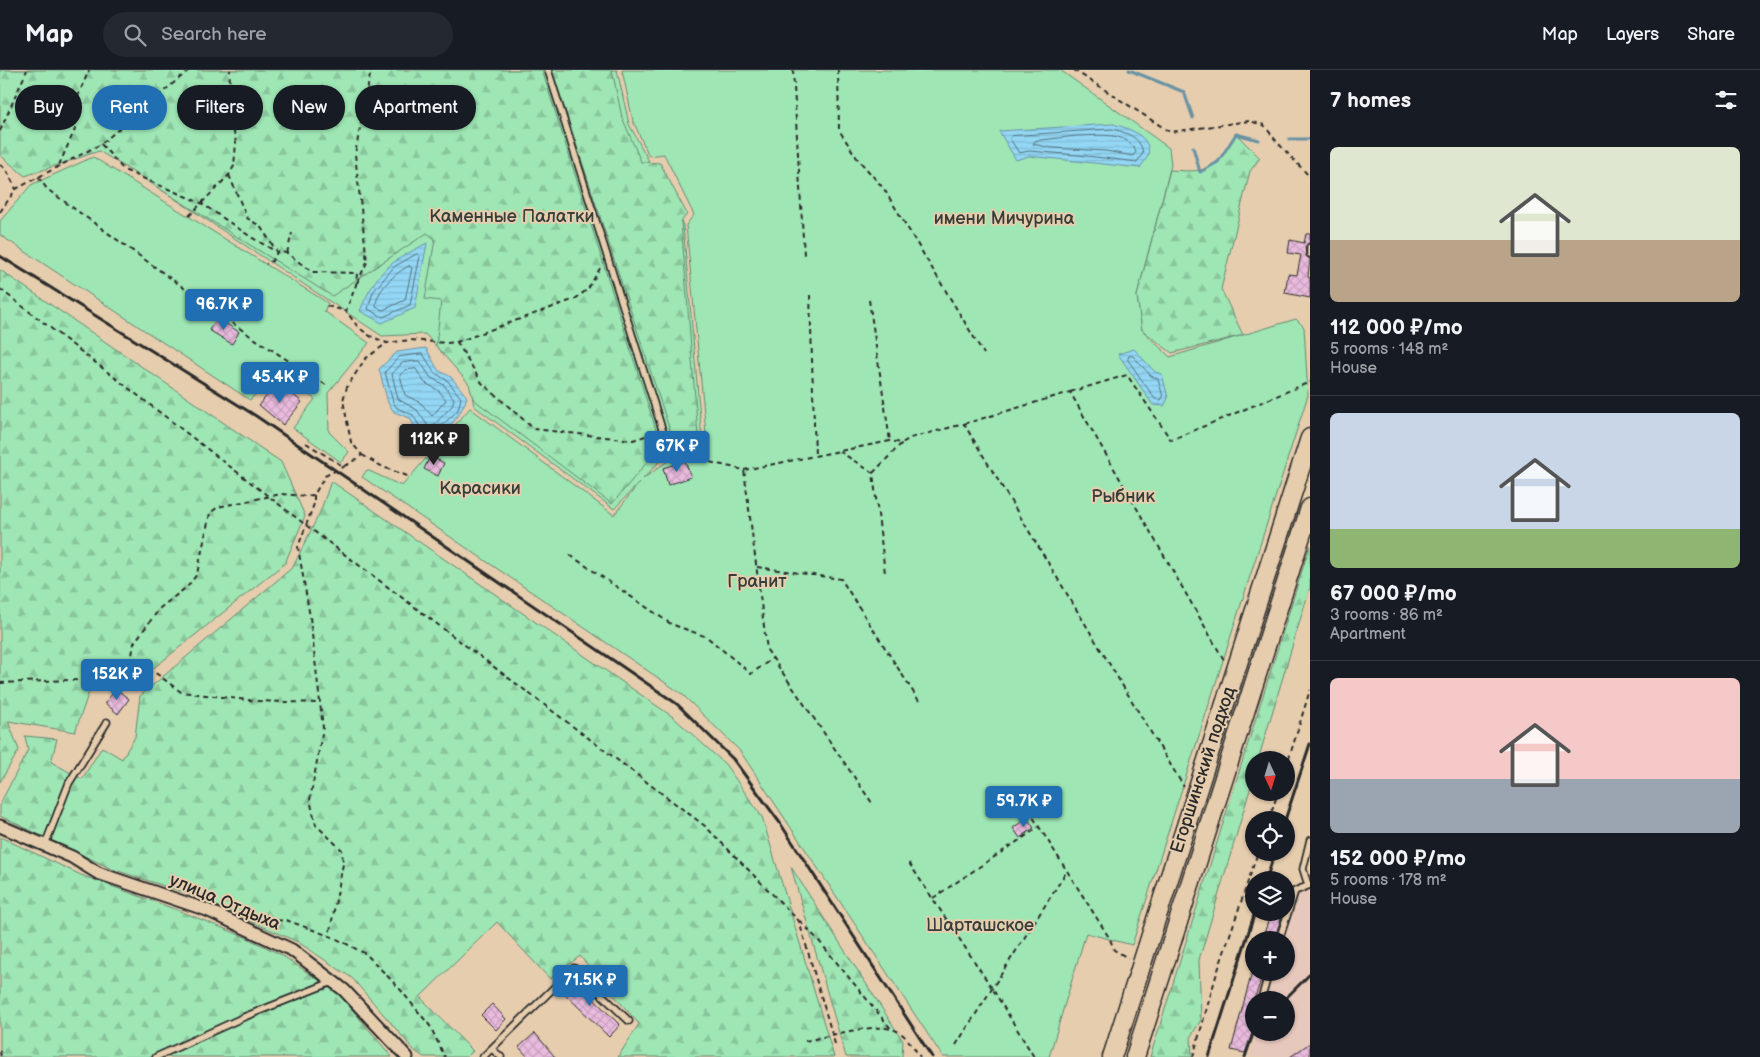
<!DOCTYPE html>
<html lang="en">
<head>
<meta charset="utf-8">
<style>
  :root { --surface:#171b24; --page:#242831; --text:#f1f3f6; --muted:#9ea1a6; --line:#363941; --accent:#1f6fb2 }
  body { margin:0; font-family:"Balsamiq Sans",sans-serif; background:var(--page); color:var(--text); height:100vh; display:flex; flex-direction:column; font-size:19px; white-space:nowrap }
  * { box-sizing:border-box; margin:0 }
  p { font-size:16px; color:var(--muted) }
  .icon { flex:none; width:28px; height:28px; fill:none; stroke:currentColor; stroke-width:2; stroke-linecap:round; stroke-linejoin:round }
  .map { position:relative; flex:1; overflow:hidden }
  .sheet { display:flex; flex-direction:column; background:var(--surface); width:450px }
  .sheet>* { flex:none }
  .banner { position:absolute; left:15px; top:15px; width:475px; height:45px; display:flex; gap:10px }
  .needle { width:32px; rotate:176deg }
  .buttons { position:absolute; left:1245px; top:681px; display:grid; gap:10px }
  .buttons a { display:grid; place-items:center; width:50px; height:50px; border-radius:50%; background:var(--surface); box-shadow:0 1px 4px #0004; font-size:25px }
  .price { position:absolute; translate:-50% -42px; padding:0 11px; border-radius:5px; background:var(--accent); color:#fff; font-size:16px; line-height:32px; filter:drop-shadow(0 1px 2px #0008) }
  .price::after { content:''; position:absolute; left:50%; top:30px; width:15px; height:11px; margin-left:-8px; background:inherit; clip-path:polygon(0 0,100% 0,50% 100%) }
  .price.selected { background:#222; color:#fff }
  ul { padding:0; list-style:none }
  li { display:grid; align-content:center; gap:10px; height:265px; padding:0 20px }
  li+li { border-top:1px solid var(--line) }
  li span { display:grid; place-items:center; height:155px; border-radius:8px; color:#555 }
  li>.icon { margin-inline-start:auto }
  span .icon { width:90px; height:90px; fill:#fffc; stroke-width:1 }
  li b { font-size:21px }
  h2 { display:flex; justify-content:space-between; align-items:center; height:60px; padding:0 20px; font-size:21px }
  .pill { padding:0 18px; border-radius:22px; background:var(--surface); box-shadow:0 1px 4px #0004; font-size:18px; line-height:45px }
  .pill.selected { background:var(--accent); color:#fff }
  header { display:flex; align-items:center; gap:30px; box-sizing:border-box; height:70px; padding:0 25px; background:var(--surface); border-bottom:1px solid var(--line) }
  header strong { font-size:24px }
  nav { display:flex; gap:28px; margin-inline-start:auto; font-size:18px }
  .search { width:350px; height:45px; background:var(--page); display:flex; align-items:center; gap:12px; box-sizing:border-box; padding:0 18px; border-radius:28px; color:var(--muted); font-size:19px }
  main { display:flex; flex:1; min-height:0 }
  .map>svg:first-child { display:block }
  .built { fill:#e7c8bc }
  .green { fill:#9ee6b4; stroke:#648870 }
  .forest { fill:url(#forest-firs); stroke:#648870 }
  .water { fill:url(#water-rules); stroke:#6992a4 }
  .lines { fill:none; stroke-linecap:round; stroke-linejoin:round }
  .shore { stroke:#55707c; stroke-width:1 }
  .stream { stroke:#6992a4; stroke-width:3 }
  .building { fill:url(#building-cross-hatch); stroke:#2b2b2b }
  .service-casing { stroke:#2b2b2b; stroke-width:9 }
  .minor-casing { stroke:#2b2b2b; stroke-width:15 }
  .primary-casing { stroke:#2b2b2b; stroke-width:21 }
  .path { stroke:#2b2b2b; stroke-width:2; stroke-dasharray:5 4; stroke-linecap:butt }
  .service { stroke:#e6cdae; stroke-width:5.5 }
  .minor { stroke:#e6cdae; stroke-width:11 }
  .primary { stroke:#e6cdae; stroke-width:18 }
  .rail { stroke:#2b2b2b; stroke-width:3 }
  .labels { text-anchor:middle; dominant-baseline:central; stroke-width:4; stroke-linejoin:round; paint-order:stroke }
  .park-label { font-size:18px; fill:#363e39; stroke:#e6cdae }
  .street-label { font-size:18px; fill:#2b2b2b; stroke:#e6cdae }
</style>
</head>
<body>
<header>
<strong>Map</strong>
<div class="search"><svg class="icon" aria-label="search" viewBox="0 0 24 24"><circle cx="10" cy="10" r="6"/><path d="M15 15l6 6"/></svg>Search here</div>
<nav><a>Map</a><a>Layers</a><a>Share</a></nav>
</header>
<main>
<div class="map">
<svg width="1310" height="987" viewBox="0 0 1310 987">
  <defs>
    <pattern id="forest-firs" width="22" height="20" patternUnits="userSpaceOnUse" patternTransform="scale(1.25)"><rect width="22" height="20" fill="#9ee6b4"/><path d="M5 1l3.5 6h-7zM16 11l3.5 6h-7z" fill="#88c59b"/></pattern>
    <pattern id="water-rules" width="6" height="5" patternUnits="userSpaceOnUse" patternTransform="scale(1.25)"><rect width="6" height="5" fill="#93d7f5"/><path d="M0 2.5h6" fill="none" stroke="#7fb9d2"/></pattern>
    <pattern id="building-cross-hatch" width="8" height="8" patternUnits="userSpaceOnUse" patternTransform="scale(1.25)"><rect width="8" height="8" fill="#e9bbde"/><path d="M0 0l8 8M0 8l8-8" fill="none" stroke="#c8a1bf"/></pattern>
  </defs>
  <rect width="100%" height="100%" fill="#e6cdae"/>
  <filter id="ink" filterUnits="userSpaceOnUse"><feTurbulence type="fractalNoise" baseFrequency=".02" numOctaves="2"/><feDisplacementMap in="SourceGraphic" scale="10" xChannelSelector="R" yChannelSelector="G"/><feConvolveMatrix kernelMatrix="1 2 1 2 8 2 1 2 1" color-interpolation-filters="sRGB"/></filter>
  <g filter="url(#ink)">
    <!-- built -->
    <path class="built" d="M 1286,818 L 1297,823 L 1310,819 L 1310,987 L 1249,987 L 1254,969 L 1260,963 L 1286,962 L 1286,930 L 1254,930 L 1254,942 L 1241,937 L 1254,896 L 1254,902 L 1286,902 L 1286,870 L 1262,870 L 1271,843 L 1286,842 Z"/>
    <!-- green -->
    <g class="green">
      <path d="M 0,0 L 617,0 L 629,54 L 683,155 L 703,381 L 670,380 L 643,409 L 676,385 L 708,385 L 686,155 L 694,145 L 664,84 L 649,86 L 633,51 L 622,0 L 1060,0 L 1169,78 L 1171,95 L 1137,226 L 1142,260 L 1170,287 L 1296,249 L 1304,257 L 1308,325 L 1132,875 L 1086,863 L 1049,987 L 943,987 L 740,681 L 682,624 L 362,407 L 367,400 L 402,416 L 470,338 L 614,445 L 639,413 L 614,439 L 474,336 L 470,313 L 425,264 L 382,266 L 0,13 Z"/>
      <path d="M 93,87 L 328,233 L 324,241 L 369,273 L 328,323 L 329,362 L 349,382 L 341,392 L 293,358 L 315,329 L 276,302 L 250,330 L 0,165 L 0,151 L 31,115 Z"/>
    </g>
    <!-- forest -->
    <g class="forest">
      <path d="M 0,0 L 542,0 L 662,379 L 653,385 L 612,434 L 473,329 L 469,314 L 436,276 L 441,231 L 425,229 L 435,169 L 427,163 L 332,226 L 99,81 L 25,106 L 0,85 Z"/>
      <path d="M 552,0 L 612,0 L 622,47 L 641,92 L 660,93 L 687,144 L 681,152 L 699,378 L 675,376 Z"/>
      <path d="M 1236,64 L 1260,88 L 1250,101 L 1221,219 L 1243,265 L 1172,283 L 1142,260 L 1137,226 L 1170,100 C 1213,103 1213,100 1236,64 Z"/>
      <path d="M 0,200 L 281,392 L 305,446 L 285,493 L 135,613 L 91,616 L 75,662 L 8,651 L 19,680 L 0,712 Z"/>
      <path d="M 331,411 L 673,647 L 725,694 L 762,747 L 834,987 L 618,987 L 639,954 L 580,886 L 550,909 L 497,852 L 420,927 L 473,981 L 467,987 L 424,987 L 415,981 L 352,908 L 298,872 L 189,824 L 112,799 L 0,746 L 0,734 L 28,680 L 25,666 L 57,669 L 51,692 L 82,709 L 102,677 L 122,689 L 135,667 L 140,626 L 293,497 L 321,440 Z"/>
      <path d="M 1310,475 L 1310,517 L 1258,690 L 1254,690 L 1254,706 L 1199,890 L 1201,950 L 1191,966 L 1192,987 L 1150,987 Z"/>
      <path d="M 0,767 L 81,805 L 180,841 L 245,867 L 280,884 L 338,923 L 392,987 L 0,987 Z"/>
      <path d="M 791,797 L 903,971 L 902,987 L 846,987 Z"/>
    </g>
    <!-- water -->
    <g class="water">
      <path d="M 1113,54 C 1125,57 1153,66 1148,85 C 1147,89 1142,94 1140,98 L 1029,86 L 1016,90 L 999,61 Z"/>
      <path d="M 427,173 L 415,238 L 382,253 L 360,241 C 377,200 389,193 427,173 Z"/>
      <path d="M 426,278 L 438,300 L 451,307 L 467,327 C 461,346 446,363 429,374 L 419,366 L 410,348 L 394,342 L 388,333 L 379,299 L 397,282 Z"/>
      <path d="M 1134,279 L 1155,302 L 1162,304 L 1168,328 L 1164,336 L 1153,335 L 1118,284 Z"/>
    </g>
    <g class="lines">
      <!-- shore -->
      <g class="shore">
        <path d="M 1112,59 C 1125,62 1141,67 1143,83 L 1137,92 L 1078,85 L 1029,81 L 1019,83 L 1010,69 L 1012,66 Z"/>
        <path d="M 1077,66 C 1096,66 1128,60 1136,82 L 1133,86 L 1106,81 L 1052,78 L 1033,74 L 1035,71 Z"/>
        <path d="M 417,184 L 420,186 L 410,235 L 383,247 L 368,239 L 373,222 L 394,197 Z"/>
        <path d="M 409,196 L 412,198 L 405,230 L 383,240 L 376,237 C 375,221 396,202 409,196 Z"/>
        <path d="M 423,284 L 435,303 L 448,311 L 461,328 L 458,340 L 430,367 L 423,362 L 413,345 L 397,338 L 393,332 L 385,302 L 399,287 Z"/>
        <path d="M 1129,286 L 1133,286 L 1151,306 L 1158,309 L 1163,327 L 1161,330 L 1155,329 L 1128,290 Z"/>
        <path d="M 420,291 L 430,307 L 444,315 L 454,329 L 452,336 L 430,359 L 417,340 L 398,329 L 392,304 L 402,293 Z"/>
        <path d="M 416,299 L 424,312 L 439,321 L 446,330 L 432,346 L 421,333 L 405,325 L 400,305 L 406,300 Z"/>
      </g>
      <!-- stream -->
      <g class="stream">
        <path d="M 1129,0 L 1184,22 L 1193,48"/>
        <path d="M 1289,69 L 1310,69"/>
        <path d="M 1193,77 L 1200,102 L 1218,92 L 1236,64 L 1259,70"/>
      </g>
    </g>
    <!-- building -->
    <g class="building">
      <path d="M 1306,164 L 1310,164 L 1310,172 L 1305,177 L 1306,186 L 1310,189 L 1308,207 L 1310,208 L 1310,228 L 1285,223 L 1288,204 L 1297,205 L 1301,185 L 1288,183 L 1290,170 L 1304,173 Z"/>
      <path d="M 217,248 L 239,262 L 232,274 L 209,260 Z"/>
      <path d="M 278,312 L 302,332 L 283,355 L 259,335 Z"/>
      <path d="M 430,386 L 444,393 L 438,406 L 424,399 Z"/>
      <path d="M 685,391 L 691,407 L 668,415 L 663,398 Z"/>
      <path d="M 116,619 L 129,629 L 118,644 L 105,633 Z"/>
      <path d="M 1027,748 L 1034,758 L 1020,768 L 1013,758 Z"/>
      <path d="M 1271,842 L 1283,842 L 1274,870 L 1262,870 Z"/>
      <path d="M 1252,902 L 1264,902 L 1254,930 L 1252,941 L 1254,958 L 1245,983 L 1231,980 Z"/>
      <path d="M 571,907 L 620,955 L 609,967 L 560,919 Z"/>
      <path d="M 492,934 L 506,949 L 496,960 L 481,945 Z"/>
      <path d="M 535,963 L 555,987 L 528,987 L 519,977 Z"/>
      <path d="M 1310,973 L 1310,987 L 1290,987 Z"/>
    </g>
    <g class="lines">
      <defs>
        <g id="service">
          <path d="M 548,0 L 669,381"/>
          <path d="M 1310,177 L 1310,184"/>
          <path d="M 45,775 L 69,713 L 107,652"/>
          <path d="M 1308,815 L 1303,799 L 1310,770"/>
          <path d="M 1279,870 L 1295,821 L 1310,815"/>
          <path d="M 1261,930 L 1269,902"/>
          <path d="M 492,979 L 501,987"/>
          <path d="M 156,987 L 244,947 L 332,912"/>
          <path d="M 483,987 L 574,898 L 629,951"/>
        </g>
        <path id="minor" d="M 0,756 L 72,787 L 98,803 L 207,840 L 292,880 L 344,920 L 407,987"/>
        <g id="primary">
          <path d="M 1112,987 L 1310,368"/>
          <path d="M 1135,987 L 1310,438"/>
        </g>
      </defs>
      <!-- service casing -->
      <use href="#service" class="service-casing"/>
      <!-- minor casing -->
      <use href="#minor" class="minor-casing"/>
      <!-- primary casing -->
      <use href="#primary" class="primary-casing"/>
      <!-- path -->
      <g class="path">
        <path d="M 793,0 L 804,185"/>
        <path d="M 838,0 L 839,60 L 857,88 L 884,119 L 984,284"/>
        <path d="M 1074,0 L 1170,62 L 1249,51 L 1264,55 L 1277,72 L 1310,107"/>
        <path d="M 0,61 L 27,0"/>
        <path d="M 101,74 L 124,100 L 201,133 L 251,167 L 277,182 L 272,191 L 266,194"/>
        <path d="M 0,95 L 6,99 L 16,119"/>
        <path d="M 59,95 L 76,57 L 76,31 L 89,0"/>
        <path d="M 229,105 L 247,148 L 260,156 L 277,182 L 287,183 L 312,202 L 357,203 L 356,215 L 346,241 L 358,257 L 370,266 L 387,273 L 411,270 L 446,273 L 457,272 L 575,229 L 588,219 L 602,195"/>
        <path d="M 38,107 L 47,119 L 249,265 L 326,315"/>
        <path d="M 0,142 L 16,119 L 101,74 L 189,0"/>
        <path d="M 189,146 L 229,105 L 234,96 L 236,73 L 229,36 L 230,0"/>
        <path d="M 287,183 L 292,163"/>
        <path d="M 357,213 L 367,192 L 355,84 L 371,0"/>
        <path d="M 0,219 L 307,456 L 705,756 L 799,851 L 835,974"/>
        <path d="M 810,225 L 815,386"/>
        <path d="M 869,230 L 890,371"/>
        <path d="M 327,236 L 346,241"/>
        <path d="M 457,272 L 482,313 L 534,359 L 633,370 L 655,363"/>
        <path d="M 1070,322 L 1127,305 L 1171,370 L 1310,312"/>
        <path d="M 964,354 L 1070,322 L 1224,590"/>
        <path d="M 306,373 L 341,395 L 347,395 L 362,385 L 351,372 L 343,330 L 347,317 L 365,289 L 387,273"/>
        <path d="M 839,381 L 873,403 L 885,503"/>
        <path d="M 675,384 L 744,400 L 767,580 L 872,733"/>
        <path d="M 362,385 L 383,397 L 410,407"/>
        <path d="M 744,400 L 890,371 L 902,373 L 910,368 L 964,354 L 1184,717"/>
        <path d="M 873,403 L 902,373"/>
        <path d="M 314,425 L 314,434 L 298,477 L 310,547 L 323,658 L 310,730 L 316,755 L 342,780 L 343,794 L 329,866"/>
        <path d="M 570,485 L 671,554 L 707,567 L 751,604 L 773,588"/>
        <path d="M 757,497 L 841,509 L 919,631"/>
        <path d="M 131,592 L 157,604 L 181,622 L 256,631 L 319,633"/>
        <path d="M 0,613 L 69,610 L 98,611 L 131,592 L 134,573 L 160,538 L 188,516 L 197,504 L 210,443 L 218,437 L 281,424 L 305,426 L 314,425 L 325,406 L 347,395"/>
        <path d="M 1286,698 L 1310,620"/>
        <path d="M 1019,725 L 1110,869 L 1114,880 L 1128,888"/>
        <path d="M 1269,750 L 1278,722"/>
        <path d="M 909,793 L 992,918 L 1034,987"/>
        <path d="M 933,828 L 1039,757"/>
        <path d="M 800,851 L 819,871 L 892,960"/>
        <path d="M 259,852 L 286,850 L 335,868 L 366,884 L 399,918 L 430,956 L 445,987"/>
        <path d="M 805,971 C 827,967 876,951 897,961 C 907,966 914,978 920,987"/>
        <path d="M 956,975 L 1067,801"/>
        <path d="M 0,981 L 1,987"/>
        <path d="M 1193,987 L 1216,906 L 1258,782"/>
      </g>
      <!-- service -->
      <use href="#service" class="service"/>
      <!-- minor -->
      <use href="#minor" class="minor"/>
      <!-- primary -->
      <use href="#primary" class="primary"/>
      <!-- rail -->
      <g class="rail">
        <path d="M 0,186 L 256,346 L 677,634 L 733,689 L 780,753 L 932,987"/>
        <path d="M 1285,750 L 1310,674"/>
        <path d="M 1266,810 L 1275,782"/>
        <path d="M 1284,930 L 1310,904"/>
        <path d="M 1209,987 L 1255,842"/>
        <path d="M 1245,987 L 1254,961"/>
      </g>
    </g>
  </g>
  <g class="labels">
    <!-- park labels -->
    <g class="park-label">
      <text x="512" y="146">Каменные Палатки</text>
      <text x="1004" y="148">имени Мичурина</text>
      <text x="480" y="418">Карасики</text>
      <text x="1123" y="426">Рыбник</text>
      <text x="757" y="511">Гранит</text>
      <text x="980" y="855">Шарташское</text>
    </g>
    <!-- street labels -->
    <g class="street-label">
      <text transform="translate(1203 700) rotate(-72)">Егоршинский подход</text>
      <text transform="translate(225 832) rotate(23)">улица Отдыха</text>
    </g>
  </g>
</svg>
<div class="buttons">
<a><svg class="needle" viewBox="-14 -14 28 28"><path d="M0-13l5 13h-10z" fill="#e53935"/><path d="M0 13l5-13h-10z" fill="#9ea1a6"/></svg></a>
<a><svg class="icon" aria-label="locate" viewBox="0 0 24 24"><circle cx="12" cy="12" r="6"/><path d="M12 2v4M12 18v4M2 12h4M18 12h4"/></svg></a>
<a><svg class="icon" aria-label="layers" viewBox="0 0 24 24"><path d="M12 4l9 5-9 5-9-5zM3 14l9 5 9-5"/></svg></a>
<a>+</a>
<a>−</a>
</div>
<b class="price" style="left:224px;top:261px">96.7K ₽</b>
<b class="price" style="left:280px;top:334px">45.4K ₽</b>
<b class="price selected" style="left:434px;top:396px">112K ₽</b>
<b class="price" style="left:677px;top:403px">67K ₽</b>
<b class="price" style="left:117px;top:631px">152K ₽</b>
<b class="price" style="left:1024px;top:758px">59.7K ₽</b>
<b class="price" style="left:590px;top:937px">71.5K ₽</b>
<div class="banner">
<a class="pill">Buy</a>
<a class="pill selected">Rent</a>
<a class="pill">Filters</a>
<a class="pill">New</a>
<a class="pill">Apartment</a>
</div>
</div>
<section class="sheet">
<h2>7 homes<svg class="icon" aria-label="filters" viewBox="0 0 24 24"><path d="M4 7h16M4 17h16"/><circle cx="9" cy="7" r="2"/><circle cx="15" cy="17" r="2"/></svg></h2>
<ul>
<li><span style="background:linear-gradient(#dfe7d0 60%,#b9a48a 0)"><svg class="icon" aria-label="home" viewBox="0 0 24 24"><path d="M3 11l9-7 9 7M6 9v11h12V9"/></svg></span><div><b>112 000 ₽/mo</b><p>5 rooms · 148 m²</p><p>House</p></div></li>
<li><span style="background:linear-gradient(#c9d6e8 75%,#8fb573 0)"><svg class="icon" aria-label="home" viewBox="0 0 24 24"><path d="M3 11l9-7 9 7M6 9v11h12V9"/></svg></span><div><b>67 000 ₽/mo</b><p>3 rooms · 86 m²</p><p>Apartment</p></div></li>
<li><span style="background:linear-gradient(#f6c9c9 65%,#9aa5b1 0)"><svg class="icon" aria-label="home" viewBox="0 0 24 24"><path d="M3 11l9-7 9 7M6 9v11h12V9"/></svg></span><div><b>152 000 ₽/mo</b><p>5 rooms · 178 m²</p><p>House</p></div></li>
</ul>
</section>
</main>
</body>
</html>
